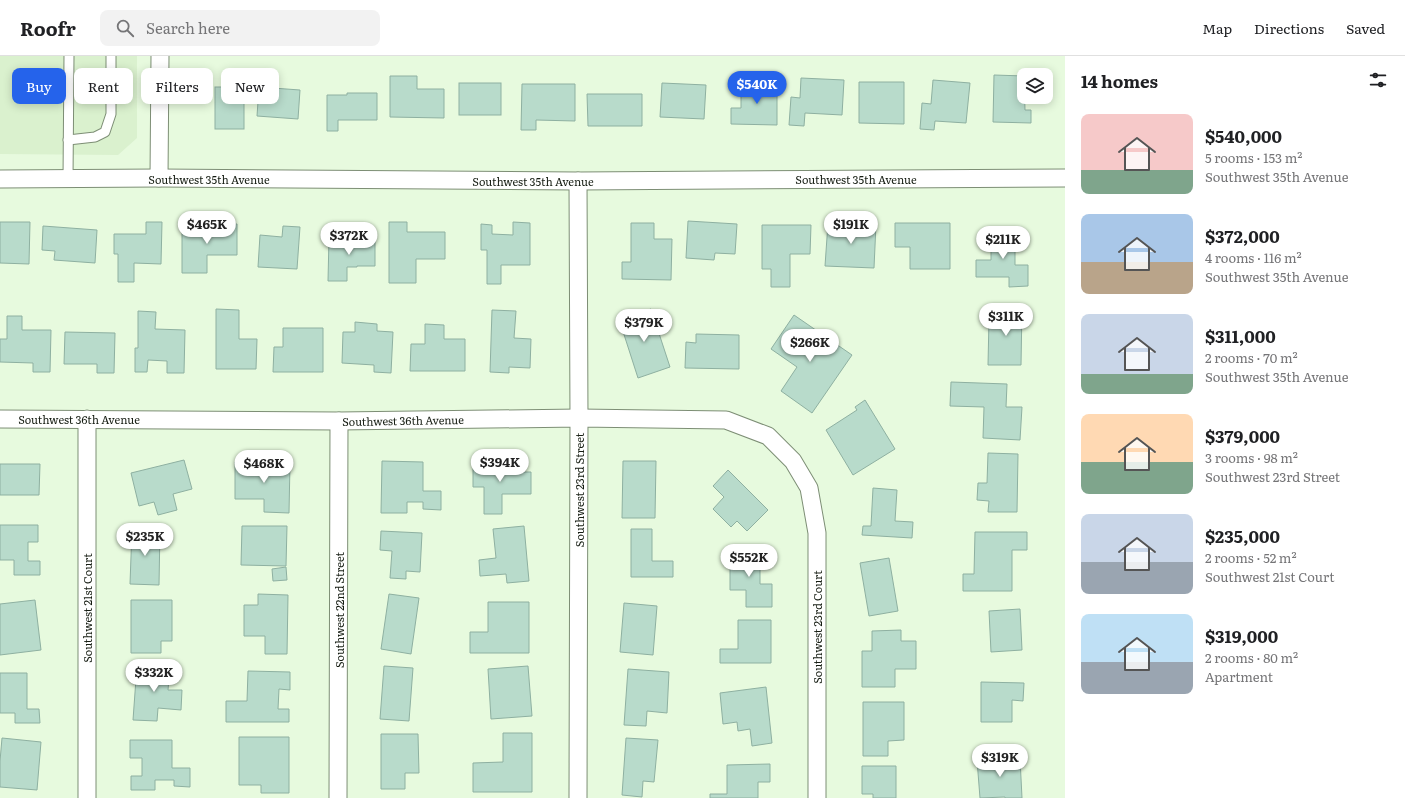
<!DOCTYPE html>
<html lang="en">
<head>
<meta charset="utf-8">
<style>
  :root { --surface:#fff; --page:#f2f2f2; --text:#202124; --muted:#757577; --line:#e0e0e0; --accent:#2563eb }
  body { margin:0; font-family:Literata,serif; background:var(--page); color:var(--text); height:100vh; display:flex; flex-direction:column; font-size:15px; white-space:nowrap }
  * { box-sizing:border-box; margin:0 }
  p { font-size:13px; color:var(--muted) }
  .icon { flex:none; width:22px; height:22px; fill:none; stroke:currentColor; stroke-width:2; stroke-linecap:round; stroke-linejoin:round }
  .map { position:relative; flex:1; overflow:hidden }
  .side { display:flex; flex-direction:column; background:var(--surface); width:340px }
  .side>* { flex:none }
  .guide { position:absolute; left:12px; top:12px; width:380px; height:36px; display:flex; gap:8px }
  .buttons { position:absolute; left:1017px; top:12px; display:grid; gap:8px }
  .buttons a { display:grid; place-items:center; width:36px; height:36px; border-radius:8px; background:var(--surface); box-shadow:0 2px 10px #0003; font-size:20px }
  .price { position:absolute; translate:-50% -34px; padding:0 9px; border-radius:14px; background:#fff; color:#222; font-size:13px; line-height:26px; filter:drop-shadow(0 1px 2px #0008) }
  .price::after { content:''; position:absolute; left:50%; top:24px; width:12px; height:9px; margin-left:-6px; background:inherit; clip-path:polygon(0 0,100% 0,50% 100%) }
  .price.active { background:var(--accent); color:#fff }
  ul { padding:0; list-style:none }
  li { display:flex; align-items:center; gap:12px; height:100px; padding:0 16px }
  li span { display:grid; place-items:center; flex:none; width:112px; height:80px; border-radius:8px; color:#555 }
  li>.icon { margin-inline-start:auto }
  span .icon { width:48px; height:48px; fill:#fffc; stroke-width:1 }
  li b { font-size:17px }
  h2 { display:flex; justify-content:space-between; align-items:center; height:48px; padding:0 16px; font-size:17px }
  .pill { padding:0 14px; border-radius:8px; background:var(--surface); box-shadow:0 2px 10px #0003; font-size:14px; line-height:36px }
  .pill.active { background:var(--accent); color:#fff }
  header { display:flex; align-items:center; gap:24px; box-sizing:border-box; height:56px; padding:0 20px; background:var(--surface); border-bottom:1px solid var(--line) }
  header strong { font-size:19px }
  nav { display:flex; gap:22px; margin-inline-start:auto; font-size:14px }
  .search { width:280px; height:36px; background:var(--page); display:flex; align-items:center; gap:10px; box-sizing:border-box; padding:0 14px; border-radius:8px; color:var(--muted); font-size:15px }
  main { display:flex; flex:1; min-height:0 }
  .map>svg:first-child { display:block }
  .built { fill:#daf1ce }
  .building { fill:#b8dbcb; stroke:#8eb0a1 }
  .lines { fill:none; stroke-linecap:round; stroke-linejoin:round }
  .service-casing { stroke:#7d8e75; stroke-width:11 }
  .minor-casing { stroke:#7d8e75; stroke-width:19 }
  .service { stroke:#fff; stroke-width:9 }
  .minor { stroke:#fff; stroke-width:17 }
  .labels { text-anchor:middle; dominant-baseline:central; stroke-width:3; stroke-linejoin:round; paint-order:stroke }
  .street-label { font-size:11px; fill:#151c12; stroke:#fff }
</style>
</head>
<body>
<header>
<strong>Roofr</strong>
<div class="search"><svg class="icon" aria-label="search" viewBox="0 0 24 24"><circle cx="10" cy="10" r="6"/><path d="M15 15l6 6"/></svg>Search here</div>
<nav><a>Map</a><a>Directions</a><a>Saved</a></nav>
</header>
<main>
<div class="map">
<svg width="1065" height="742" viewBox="0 0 1065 742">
  <rect width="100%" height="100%" fill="#e7fade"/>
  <!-- built -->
  <path class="built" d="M 0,0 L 137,0 L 137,82 L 118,99 L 0,98 Z"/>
  <!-- building -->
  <g class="building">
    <path d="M 994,19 L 1024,20 L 1025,54 L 1031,54 L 1031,67 L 993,66 Z"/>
    <path d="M 390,20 L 417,20 L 417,33 L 444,33 L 444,62 L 390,61 Z"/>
    <path d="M 801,22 L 844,24 L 842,59 L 805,57 L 804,70 L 789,69 L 791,41 L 800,42 Z"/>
    <path d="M 933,24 L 970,27 L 966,67 L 935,65 L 934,74 L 920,73 L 922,47 L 931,48 Z"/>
    <path d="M 741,26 L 777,26 L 777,69 L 731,68 L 731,52 L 741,52 Z"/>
    <path d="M 859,26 L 904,26 L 904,68 L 859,67 Z"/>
    <rect x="459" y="27" width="42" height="32"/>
    <path d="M 662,27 L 706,29 L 704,63 L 660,61 Z"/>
    <path d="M 522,28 L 575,28 L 575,65 L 536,64 L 536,74 L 521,74 Z"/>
    <rect x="215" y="31" width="29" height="42"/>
    <path d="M 259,31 L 300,34 L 298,63 L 257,60 Z"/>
    <path d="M 347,37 L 377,37 L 377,64 L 338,64 L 338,75 L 327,75 L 327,39 L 347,39 Z"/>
    <path d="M 587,38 L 642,38 L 642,70 L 588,70 Z"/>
    <path d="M 688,165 L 737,168 L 735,198 L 715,197 L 714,204 L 686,202 Z"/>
    <path d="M 0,166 L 30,166 L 29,208 L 0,207 Z"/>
    <path d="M 146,166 L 162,166 L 161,208 L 134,207 L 134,226 L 118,226 L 118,198 L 114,198 L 114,178 L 146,178 Z"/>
    <path d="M 389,166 L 407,166 L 407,176 L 445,176 L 445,203 L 416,203 L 416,227 L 389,227 Z"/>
    <path d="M 513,166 L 530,167 L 530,209 L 501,209 L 501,228 L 487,228 L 487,194 L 481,194 L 481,168 L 492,169 L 492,178 L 513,179 Z"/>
    <path d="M 631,167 L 654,167 L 654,183 L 672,183 L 671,224 L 622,223 L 622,206 L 631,206 Z"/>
    <path d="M 828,167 L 854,169 L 854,167 L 876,168 L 874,212 L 825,210 Z"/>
    <path d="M 895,167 L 950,167 L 950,213 L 910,213 L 910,191 L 895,191 Z"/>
    <path d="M 195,168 L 237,168 L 237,199 L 207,199 L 207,217 L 182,217 L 182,175 L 195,175 Z"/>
    <path d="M 762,169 L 811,169 L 810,198 L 790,198 L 790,231 L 771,231 L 771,213 L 762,213 Z"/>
    <path d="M 43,170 L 97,174 L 95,207 L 54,204 L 55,195 L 42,194 Z"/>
    <path d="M 283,170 L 300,171 L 297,213 L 258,211 L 260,179 L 282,181 Z"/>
    <path d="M 991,173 L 1015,173 L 1015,209 L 1028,209 L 1028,230 L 1009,231 L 1009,221 L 976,221 L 976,204 L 991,204 Z"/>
    <path d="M 329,182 L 375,183 L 375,210 L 357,210 L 357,211 L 347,211 L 347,225 L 328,225 Z"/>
    <path d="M 995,250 L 1022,251 L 1021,309 L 988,309 L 989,263 L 994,263 Z"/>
    <path d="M 216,253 L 239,254 L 239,283 L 257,283 L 256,313 L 216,313 Z"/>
    <path d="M 651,253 L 670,311 L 638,322 L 619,263 Z"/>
    <path d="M 492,254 L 516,255 L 514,282 L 531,283 L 530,312 L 509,311 L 509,317 L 490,316 Z"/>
    <path d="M 138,255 L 156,256 L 155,273 L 185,274 L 184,317 L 167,317 L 167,305 L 148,304 L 147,316 L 135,316 L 135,292 L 138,292 Z"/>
    <path d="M 794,259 L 852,299 L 812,357 L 781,335 L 797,311 L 771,293 Z"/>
    <path d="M 7,260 L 22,260 L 22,274 L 51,274 L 50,316 L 33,316 L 33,307 L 0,306 L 0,283 L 7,283 Z"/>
    <path d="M 355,266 L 377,268 L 377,275 L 393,276 L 391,317 L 374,316 L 374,309 L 342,307 L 343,276 L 355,276 Z"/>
    <path d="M 425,268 L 444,269 L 444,283 L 465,283 L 465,315 L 410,315 L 411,288 L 425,288 Z"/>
    <path d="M 283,272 L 323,272 L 323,316 L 273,316 L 274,291 L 283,291 Z"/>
    <path d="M 65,276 L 115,277 L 114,317 L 97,317 L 97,308 L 64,308 Z"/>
    <path d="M 696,278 L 739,279 L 739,313 L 685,312 L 686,286 L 696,287 Z"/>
    <path d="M 951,326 L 1007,328 L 1006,351 L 1022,351 L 1020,384 L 983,382 L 984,351 L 950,350 Z"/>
    <path d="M 865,344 L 895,393 L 853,419 L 826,374 L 857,354 L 855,351 Z"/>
    <path d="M 988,397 L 1018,398 L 1017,456 L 988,456 L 989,445 L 977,444 L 978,427 L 987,427 Z"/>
    <path d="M 184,404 L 192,433 L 173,438 L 177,454 L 158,459 L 154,446 L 139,450 L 131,417 Z"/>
    <path d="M 382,405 L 423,406 L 423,435 L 441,435 L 441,454 L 423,453 L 423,446 L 407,446 L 407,457 L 381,457 Z"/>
    <path d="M 623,405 L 656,405 L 655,462 L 622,462 Z"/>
    <path d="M 235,406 L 290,407 L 289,457 L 264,456 L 264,443 L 235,443 Z"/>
    <path d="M 473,406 L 514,406 L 514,416 L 531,416 L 531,438 L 502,438 L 502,458 L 484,458 L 484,431 L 473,431 Z"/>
    <path d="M 0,408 L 40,408 L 39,439 L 0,439 Z"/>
    <path d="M 728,414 L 768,454 L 747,475 L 737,465 L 731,471 L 713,453 L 724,441 L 713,430 Z"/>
    <path d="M 873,432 L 897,434 L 895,465 L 913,466 L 912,482 L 862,479 L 863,470 L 871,470 Z"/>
    <path d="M 0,469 L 38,469 L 38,486 L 28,486 L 28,505 L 40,505 L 40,519 L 14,519 L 14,504 L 0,504 Z"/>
    <path d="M 242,470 L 287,470 L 286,510 L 241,509 Z"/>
    <path d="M 524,470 L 529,525 L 507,527 L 506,518 L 480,520 L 479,504 L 496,502 L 493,473 Z"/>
    <path d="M 132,473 L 160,473 L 159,529 L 130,528 Z"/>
    <path d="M 631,473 L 652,473 L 652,505 L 673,505 L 673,521 L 631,521 Z"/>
    <path d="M 381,475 L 422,477 L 420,516 L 406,515 L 406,523 L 390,522 L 392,495 L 380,494 Z"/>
    <path d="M 975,476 L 1027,476 L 1027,494 L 1012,494 L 1012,535 L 963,535 L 963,518 L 974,518 Z"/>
    <path d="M 730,494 L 760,494 L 760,528 L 772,528 L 772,551 L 746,551 L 746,534 L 730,534 Z"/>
    <path d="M 889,502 L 898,555 L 869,560 L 860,507 Z"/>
    <path d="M 286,511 L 287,524 L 273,525 L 272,513 Z"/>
    <path d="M 258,538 L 288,539 L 287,598 L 265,598 L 265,580 L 244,580 L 244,549 L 258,549 Z"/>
    <path d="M 389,538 L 419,542 L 411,598 L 381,593 Z"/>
    <path d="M 35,544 L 41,594 L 0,599 L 0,548 Z"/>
    <path d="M 131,544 L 172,544 L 172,585 L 161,585 L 161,597 L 131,597 Z"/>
    <path d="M 488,546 L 529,546 L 529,597 L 470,597 L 470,576 L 488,576 Z"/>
    <path d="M 624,547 L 657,550 L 653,599 L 620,596 Z"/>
    <path d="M 1020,553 L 1022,594 L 991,596 L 989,555 Z"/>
    <path d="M 738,564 L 771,564 L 771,607 L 720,607 L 720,593 L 738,593 Z"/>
    <path d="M 901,574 L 901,585 L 916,585 L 916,613 L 895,613 L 895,631 L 862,631 L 862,595 L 872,595 L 872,575 Z"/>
    <path d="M 137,609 L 170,611 L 168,634 L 182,634 L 181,654 L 158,652 L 157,665 L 133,664 Z"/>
    <path d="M 384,610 L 413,612 L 409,665 L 380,663 Z"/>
    <path d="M 528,610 L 532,660 L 491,663 L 488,613 Z"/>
    <path d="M 628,613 L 669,616 L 667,657 L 647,655 L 646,670 L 624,669 Z"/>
    <path d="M 248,615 L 290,616 L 290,634 L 279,633 L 278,653 L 289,653 L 289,666 L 226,666 L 226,645 L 247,645 Z"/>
    <path d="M 0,617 L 27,617 L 27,653 L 39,653 L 40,667 L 15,667 L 15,657 L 0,657 Z"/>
    <path d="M 981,626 L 1024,627 L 1023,645 L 1012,644 L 1012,666 L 981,666 Z"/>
    <path d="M 766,631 L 772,687 L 752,690 L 750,673 L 738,675 L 737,666 L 723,668 L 720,637 Z"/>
    <path d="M 863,646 L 904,646 L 904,684 L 888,685 L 888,700 L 863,700 Z"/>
    <path d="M 503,677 L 532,677 L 532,736 L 473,736 L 473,707 L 503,706 Z"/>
    <path d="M 381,678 L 418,678 L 419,717 L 405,717 L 405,733 L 381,733 Z"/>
    <path d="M 239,681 L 289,681 L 289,737 L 261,737 L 261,729 L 239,729 Z"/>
    <path d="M 2,682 L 41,686 L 37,734 L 0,731 L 0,705 Z"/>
    <path d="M 626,682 L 658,684 L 654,726 L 643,725 L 642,741 L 622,739 Z"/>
    <path d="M 130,684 L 172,684 L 172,712 L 190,712 L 190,731 L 174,730 L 174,724 L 155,724 L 155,734 L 131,734 L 131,720 L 142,720 L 142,702 L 130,702 Z"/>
    <path d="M 1020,702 L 1022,742 L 1005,742 L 1005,741 L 980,742 L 977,704 Z"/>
    <path d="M 770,708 L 770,726 L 758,726 L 758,742 L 710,742 L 710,738 L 727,738 L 727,709 Z"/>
    <path d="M 862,710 L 896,710 L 896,742 L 873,742 L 873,738 L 862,738 Z"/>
  </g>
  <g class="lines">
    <defs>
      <g id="service">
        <path d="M 68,84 L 95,81 L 105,76 L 111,58 L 111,0"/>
        <path d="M 68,123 L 69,0"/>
      </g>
      <g id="minor">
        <path d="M 159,122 L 160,0"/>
        <path d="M 0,123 L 159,122 L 578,125 L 1065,122"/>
        <path d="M 578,125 L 579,362 L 578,742"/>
        <path d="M 0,363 L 339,365 L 579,362 L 726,364 L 768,380 L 793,405 L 809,432 L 817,477 L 817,742"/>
        <path d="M 87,742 L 87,363"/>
        <path d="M 338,742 L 339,365"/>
      </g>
    </defs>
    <!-- service casing -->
    <use href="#service" class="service-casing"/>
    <!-- minor casing -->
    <use href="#minor" class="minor-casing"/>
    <!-- service -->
    <use href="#service" class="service"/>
    <!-- minor -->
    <use href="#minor" class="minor"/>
  </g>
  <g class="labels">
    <!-- street labels -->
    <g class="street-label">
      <text x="209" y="123">Southwest 35th Avenue</text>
      <text x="856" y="123">Southwest 35th Avenue</text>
      <text x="533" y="125">Southwest 35th Avenue</text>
      <text x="79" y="363">Southwest 36th Avenue</text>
      <text transform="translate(403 364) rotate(-1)">Southwest 36th Avenue</text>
      <text transform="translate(579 434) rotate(-90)">Southwest 23rd Street</text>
      <text transform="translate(87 552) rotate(-90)">Southwest 21st Court</text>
      <text transform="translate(339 554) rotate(-90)">Southwest 22nd Street</text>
      <text transform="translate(817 571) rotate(-90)">Southwest 23rd Court</text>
    </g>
  </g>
</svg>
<div class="buttons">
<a><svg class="icon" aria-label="layers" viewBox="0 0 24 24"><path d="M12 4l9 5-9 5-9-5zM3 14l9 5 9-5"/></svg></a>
</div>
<b class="price active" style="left:757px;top:49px">$540K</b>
<b class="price" style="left:207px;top:189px">$465K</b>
<b class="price" style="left:851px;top:189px">$191K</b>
<b class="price" style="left:349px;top:200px">$372K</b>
<b class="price" style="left:1003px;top:204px">$211K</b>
<b class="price" style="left:1006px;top:281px">$311K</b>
<b class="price" style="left:644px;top:287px">$379K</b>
<b class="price" style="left:810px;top:307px">$266K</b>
<b class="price" style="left:500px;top:427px">$394K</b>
<b class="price" style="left:264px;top:428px">$468K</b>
<b class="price" style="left:145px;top:501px">$235K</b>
<b class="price" style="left:749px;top:522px">$552K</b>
<b class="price" style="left:154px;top:637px">$332K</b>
<b class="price" style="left:1000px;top:722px">$319K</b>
<div class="guide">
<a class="pill active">Buy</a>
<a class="pill">Rent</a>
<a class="pill">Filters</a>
<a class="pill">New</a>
</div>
</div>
<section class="side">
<h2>14 homes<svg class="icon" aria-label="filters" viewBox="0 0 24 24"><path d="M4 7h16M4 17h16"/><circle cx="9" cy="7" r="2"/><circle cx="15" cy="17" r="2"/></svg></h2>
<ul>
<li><span style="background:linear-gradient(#f6c9c9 70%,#7fa58c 0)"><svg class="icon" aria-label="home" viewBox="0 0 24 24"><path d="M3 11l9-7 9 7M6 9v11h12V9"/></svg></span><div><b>$540,000</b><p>5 rooms · 153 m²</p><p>Southwest 35th Avenue</p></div></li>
<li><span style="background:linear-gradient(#a9c7e8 60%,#b9a48a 0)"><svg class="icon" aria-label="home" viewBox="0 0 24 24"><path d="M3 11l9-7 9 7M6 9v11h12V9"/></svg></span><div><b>$372,000</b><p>4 rooms · 116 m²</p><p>Southwest 35th Avenue</p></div></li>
<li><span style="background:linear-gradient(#c9d6e8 75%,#7fa58c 0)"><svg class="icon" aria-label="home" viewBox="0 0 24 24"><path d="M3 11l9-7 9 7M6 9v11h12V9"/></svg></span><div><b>$311,000</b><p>2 rooms · 70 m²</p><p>Southwest 35th Avenue</p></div></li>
<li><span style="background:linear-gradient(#ffd9b3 60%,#7fa58c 0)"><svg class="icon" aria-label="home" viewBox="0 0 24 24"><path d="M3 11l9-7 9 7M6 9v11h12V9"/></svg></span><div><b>$379,000</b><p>3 rooms · 98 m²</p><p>Southwest 23rd Street</p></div></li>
<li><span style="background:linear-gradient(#c9d6e8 60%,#9aa5b1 0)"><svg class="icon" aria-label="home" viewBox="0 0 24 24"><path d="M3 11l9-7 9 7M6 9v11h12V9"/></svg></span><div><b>$235,000</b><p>2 rooms · 52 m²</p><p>Southwest 21st Court</p></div></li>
<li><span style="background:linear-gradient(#bfe0f5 60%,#9aa5b1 0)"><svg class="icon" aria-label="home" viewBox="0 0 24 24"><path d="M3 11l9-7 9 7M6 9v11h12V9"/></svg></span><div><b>$319,000</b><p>2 rooms · 80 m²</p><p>Apartment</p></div></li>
</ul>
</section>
</main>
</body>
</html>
